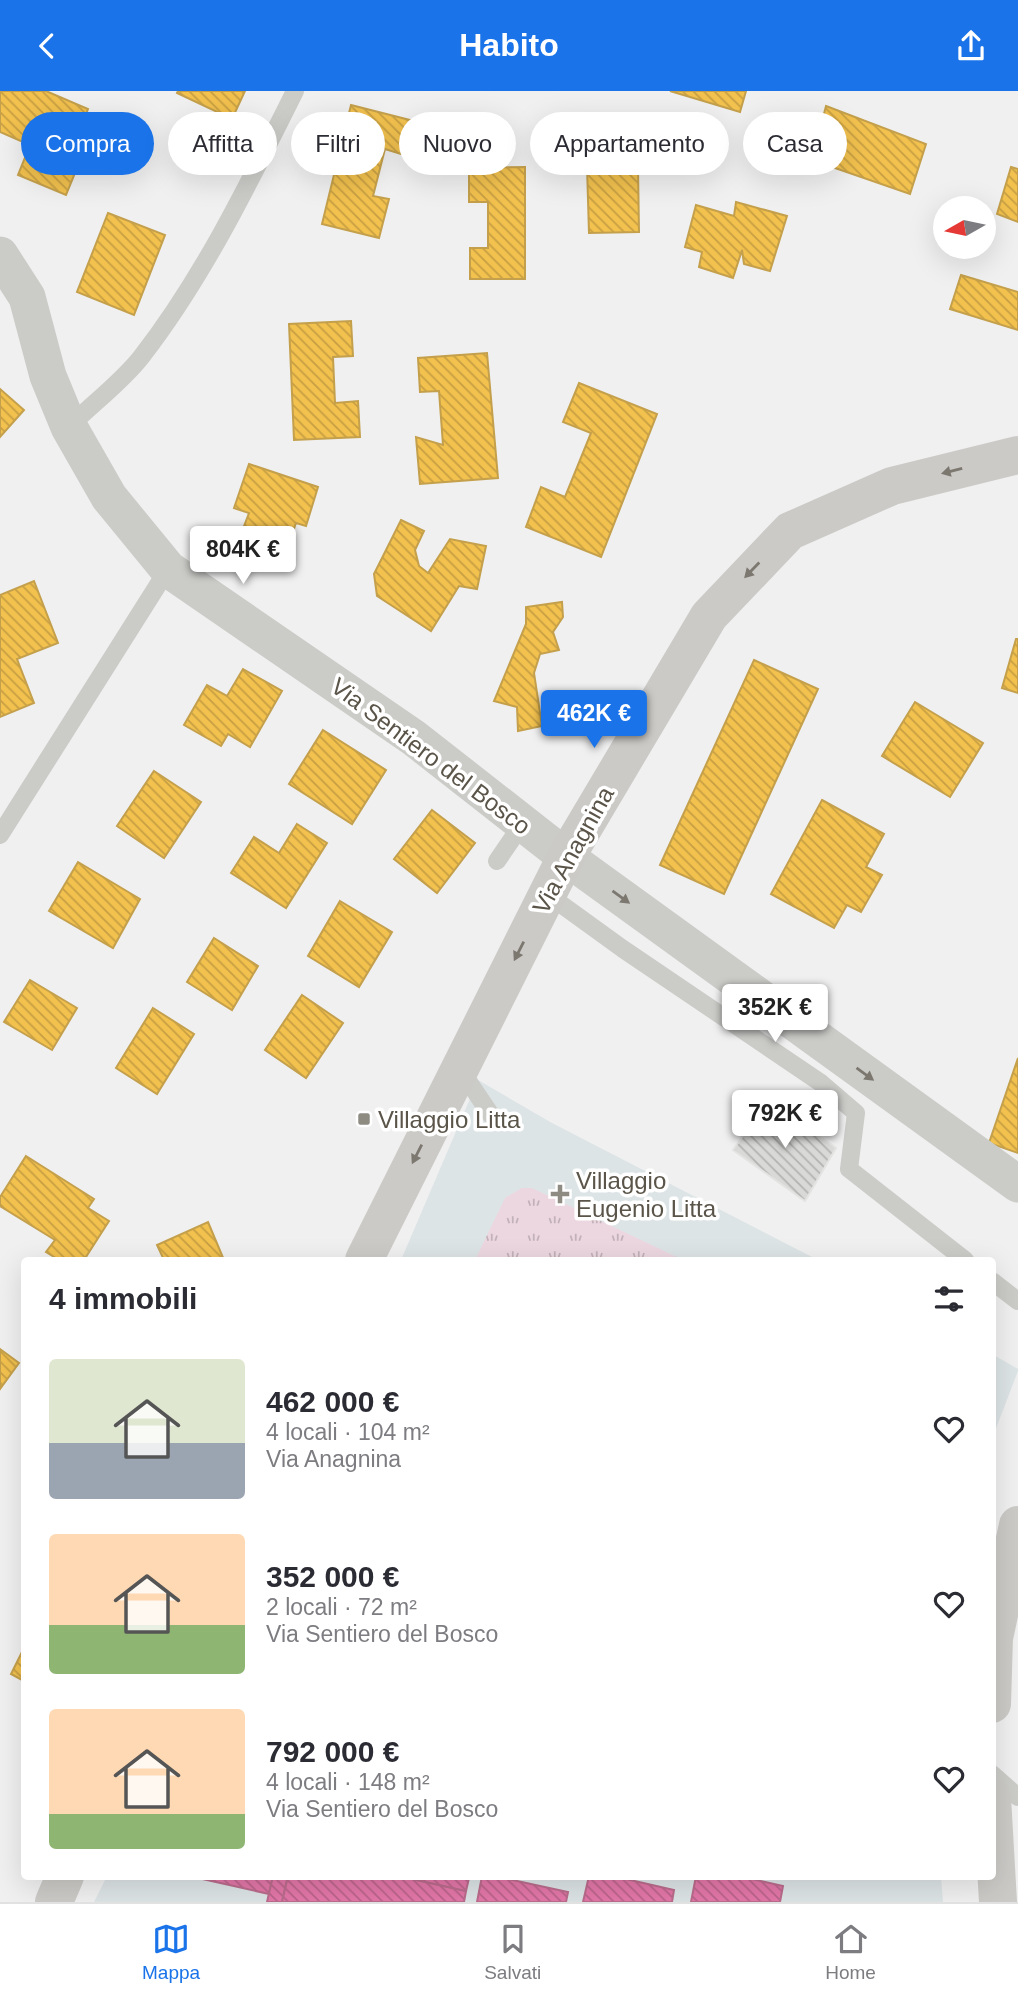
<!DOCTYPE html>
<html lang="it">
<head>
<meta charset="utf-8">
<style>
  :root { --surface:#fff; --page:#f2f2f3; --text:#2b2b33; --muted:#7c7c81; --line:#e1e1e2; --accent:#1a73e8 }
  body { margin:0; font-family:Arial,sans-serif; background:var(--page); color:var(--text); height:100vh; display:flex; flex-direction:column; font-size:26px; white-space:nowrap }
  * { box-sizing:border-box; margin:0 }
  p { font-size:23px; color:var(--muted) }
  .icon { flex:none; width:38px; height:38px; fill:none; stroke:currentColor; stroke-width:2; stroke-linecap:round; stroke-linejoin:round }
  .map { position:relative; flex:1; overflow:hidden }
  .details { position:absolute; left:21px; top:1166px; width:975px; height:623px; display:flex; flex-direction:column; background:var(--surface); border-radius:7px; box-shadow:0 7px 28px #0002 }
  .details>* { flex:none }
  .top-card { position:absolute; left:21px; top:21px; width:976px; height:63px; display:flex; gap:14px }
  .needle { width:46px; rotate:261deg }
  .tools { position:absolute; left:933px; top:105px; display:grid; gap:14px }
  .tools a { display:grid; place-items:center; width:63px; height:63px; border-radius:50%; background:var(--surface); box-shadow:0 7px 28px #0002; font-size:35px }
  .price { position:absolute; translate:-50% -60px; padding:0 16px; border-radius:7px; background:#fff; color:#222; font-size:23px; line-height:46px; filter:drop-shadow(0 2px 4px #0008) }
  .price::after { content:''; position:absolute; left:50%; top:42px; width:21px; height:16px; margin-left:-10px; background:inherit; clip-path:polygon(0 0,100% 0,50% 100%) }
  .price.active { background:var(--accent); color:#fff }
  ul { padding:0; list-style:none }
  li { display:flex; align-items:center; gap:21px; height:175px; padding:0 28px }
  li span { display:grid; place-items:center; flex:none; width:196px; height:140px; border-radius:7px; color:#555 }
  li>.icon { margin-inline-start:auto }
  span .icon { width:84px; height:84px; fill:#fffc; stroke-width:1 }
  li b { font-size:30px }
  h2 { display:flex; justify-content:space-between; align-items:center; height:84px; padding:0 28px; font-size:30px }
  .tag { padding:0 24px; border-radius:32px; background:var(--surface); box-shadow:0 7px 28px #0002; font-size:24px; line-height:63px }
  .tag.active { background:var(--accent); color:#fff }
  header { display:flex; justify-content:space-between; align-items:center; height:91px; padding:0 28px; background:var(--accent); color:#fff; font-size:32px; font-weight:600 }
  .tab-bar { display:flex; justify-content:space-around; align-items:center; height:98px; border-top:2px solid var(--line); background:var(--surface); font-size:19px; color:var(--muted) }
  .tab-bar a { display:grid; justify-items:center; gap:4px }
  .tab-bar .active { color:var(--accent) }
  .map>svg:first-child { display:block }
  .medical { fill:#dde4e6 }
  .park { fill:url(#park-tufts) }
  .homes { fill:url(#homes-back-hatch); stroke:#c4a04c; stroke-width:2 }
  .health { fill:url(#health-back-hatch); stroke:#ba6c8c; stroke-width:2 }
  .building { fill:url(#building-back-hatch); stroke:#e3e3e2; stroke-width:2 }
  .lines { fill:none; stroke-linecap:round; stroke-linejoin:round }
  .lane { stroke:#cbcbc8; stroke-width:18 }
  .street { stroke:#cbcbc8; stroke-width:37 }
  .secondary { stroke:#cbcac7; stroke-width:38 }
  .oneway { fill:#7c776f }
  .oneway2 { fill:#7c786f }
  .poi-dot { fill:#8e8b83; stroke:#fff; stroke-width:2.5 }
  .labels { text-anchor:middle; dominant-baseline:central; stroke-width:7; stroke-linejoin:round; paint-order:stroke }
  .street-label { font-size:24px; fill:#5a5449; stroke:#fff }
  .poi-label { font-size:24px; fill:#5a5449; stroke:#fff; text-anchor:start }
</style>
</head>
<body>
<header><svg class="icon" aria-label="back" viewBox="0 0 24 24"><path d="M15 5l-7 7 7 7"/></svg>Habito<svg class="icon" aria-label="share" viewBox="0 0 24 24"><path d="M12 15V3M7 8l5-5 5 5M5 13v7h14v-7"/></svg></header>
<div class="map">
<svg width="1018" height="1811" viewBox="0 0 1018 1811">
  <defs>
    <pattern id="park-tufts" width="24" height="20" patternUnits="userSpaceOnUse" patternTransform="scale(1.75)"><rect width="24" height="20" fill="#ecd7e0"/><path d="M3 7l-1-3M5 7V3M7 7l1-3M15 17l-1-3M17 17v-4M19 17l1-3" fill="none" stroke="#c2b1b8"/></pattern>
    <pattern id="homes-back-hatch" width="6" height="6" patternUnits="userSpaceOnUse" patternTransform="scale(1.75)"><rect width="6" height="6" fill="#f2c14e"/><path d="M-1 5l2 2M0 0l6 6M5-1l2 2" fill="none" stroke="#c79f43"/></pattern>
    <pattern id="health-back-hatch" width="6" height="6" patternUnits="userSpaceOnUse" patternTransform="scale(1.75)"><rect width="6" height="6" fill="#e377a8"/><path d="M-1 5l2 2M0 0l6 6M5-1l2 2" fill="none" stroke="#bb648b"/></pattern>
    <pattern id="building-back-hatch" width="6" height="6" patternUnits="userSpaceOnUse" patternTransform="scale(1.75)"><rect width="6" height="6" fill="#d9d9d8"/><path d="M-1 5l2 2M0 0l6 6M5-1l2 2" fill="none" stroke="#b3b3b1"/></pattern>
  </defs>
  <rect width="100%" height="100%" fill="#f0f0f0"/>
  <!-- medical -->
  <g class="medical">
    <path d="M 478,989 L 552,1032 L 818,1169 L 401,1169 Z"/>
    <path d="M 992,1263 L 1018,1278 L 1018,1280 L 992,1348 Z"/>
    <path d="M 107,1785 L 941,1785 L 943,1811 L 94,1811 Z"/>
  </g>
  <!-- park -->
  <path class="park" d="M 522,1097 L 532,1097 L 683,1169 L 475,1169 L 505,1107 Z"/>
  <!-- homes -->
  <g class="homes">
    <path d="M 0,0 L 46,0 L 88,18 L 82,33 L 93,38 L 66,104 L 18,84 L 30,54 L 0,41 Z"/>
    <path d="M 178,0 L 245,0 L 232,28 L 177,2 Z"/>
    <path d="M 670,0 L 746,0 L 740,21 Z"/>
    <path d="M 351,14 L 410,29 L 401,63 L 385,58 L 373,105 L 389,108 L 379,147 L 322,133 Z"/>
    <path d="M 826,15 L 926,53 L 910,103 L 812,69 Z"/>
    <path d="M 638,75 L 639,141 L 589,142 L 587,76 Z"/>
    <path d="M 525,76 L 525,188 L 470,188 L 470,157 L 488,157 L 488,111 L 469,111 L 469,77 Z"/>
    <path d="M 1011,76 L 1018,78 L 1018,131 L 997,123 Z"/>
    <path d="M 736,111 L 787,125 L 770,180 L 744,173 L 742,159 L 733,187 L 699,176 L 702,161 L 685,156 L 696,114 L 734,125 Z"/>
    <path d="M 108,122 L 165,144 L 134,224 L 77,201 Z"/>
    <path d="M 961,184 L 1018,201 L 1018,239 L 950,218 Z"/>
    <path d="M 351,230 L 353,265 L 333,266 L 335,312 L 358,310 L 360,346 L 294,349 L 289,233 Z"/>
    <path d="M 487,262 L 498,387 L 420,393 L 416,346 L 443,354 L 439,300 L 420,301 L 418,267 Z"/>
    <path d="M 579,292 L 657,323 L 601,466 L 526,436 L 541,396 L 565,406 L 591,342 L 563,331 Z"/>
    <path d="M 0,298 L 24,319 L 0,346 Z"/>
    <path d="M 249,373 L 318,396 L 306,435 L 296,432 L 287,458 L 241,443 L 249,422 L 234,417 Z"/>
    <path d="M 401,429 L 424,440 L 415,459 L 419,475 L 428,482 L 450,448 L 486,455 L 477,498 L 459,495 L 431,540 L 377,505 L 374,483 Z"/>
    <path d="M 34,490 L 58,552 L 17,568 L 34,612 L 0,626 L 0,504 Z"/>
    <path d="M 562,511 L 563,526 L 553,541 L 559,559 L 540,563 L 534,582 L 542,635 L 518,640 L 517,616 L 494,610 L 526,533 L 526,516 Z"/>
    <path d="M 1016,548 L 1018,548 L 1018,602 L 1002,597 Z"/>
    <path d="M 754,569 L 818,598 L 724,803 L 660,774 Z"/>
    <path d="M 243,578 L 282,600 L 250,656 L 228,643 L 221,655 L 184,634 L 207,594 L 227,605 Z"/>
    <path d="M 915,611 L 983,652 L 950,706 L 882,665 Z"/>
    <path d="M 323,639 L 386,679 L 352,733 L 289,693 Z"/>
    <path d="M 154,680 L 201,711 L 164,767 L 117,735 Z"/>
    <path d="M 822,709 L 884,743 L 866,776 L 882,784 L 861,821 L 847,814 L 834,837 L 771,803 Z"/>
    <path d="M 432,719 L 475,752 L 437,802 L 394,768 Z"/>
    <path d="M 297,733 L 327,752 L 286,817 L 231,782 L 254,746 L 279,762 Z"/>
    <path d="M 78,771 L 140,808 L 113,857 L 49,820 Z"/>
    <path d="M 340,810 L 392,841 L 359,896 L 308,865 Z"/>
    <path d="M 214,847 L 258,875 L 232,919 L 187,891 Z"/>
    <path d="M 30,889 L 77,917 L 52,959 L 4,931 Z"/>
    <path d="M 302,904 L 343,932 L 306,987 L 265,959 Z"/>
    <path d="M 153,917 L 194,943 L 157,1003 L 116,977 Z"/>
    <path d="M 1018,967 L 1018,1062 L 989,1052 Z"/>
    <path d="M 26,1065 L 94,1108 L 88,1117 L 109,1130 L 84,1169 L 59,1169 L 46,1161 L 55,1149 L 0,1115 L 0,1106 Z"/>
    <path d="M 208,1131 L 224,1169 L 164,1169 L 157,1154 Z"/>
    <path d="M 0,1258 L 19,1272 L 0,1298 Z"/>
    <path d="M 24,1557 L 24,1590 L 11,1583 Z"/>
  </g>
  <!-- health -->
  <g class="health">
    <path d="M 189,1785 L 273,1785 L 269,1803 Z"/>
    <path d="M 273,1785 L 288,1785 L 282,1811 L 267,1811 Z"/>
    <path d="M 288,1785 L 399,1785 L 466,1800 L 464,1811 L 282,1811 Z"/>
    <path d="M 399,1785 L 459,1785 L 469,1787 L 466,1800 Z"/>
    <path d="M 482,1785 L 494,1785 L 568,1801 L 566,1811 L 477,1811 Z"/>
    <path d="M 589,1785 L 613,1785 L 674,1799 L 672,1811 L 583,1811 Z"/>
    <path d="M 696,1785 L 739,1785 L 783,1795 L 780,1811 L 691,1811 Z"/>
  </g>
  <!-- building -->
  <path class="building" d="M 768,1009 L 836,1057 L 805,1110 L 733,1059 Z"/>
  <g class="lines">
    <!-- lane -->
    <g class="lane">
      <path d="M 69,336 C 92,313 123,290 142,265 C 204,185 250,90 295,0"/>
      <path d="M 0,744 L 168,478"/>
      <path d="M 497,770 L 523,732"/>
      <path d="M 547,803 L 623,858 L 821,992 L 856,1022 L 849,1078 L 965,1169"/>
      <path d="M 460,978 L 491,1024"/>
      <path d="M 992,1190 L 1018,1210"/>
      <path d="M 992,1683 L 1018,1706"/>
    </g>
    <!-- street -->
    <path class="street" d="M 0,164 L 27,206 L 48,285 L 69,336 L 109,406 L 168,478 L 414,647 L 566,766 L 1018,1093"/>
    <!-- secondary -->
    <g class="secondary">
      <path d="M 364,1169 L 566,766 L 709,525 L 790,440 L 892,395 L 1018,364"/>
      <path d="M 992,1613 L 994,1547 L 1018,1434"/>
      <path d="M 992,1706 L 998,1811"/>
      <path d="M 54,1811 L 65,1785"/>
    </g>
  </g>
  <!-- one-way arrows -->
  <defs><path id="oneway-solid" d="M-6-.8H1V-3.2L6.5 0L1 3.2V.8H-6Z" transform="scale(1.75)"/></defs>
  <g class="oneway">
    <use href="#oneway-solid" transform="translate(952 380) rotate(166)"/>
    <use href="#oneway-solid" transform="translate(752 479) rotate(134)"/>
    <use href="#oneway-solid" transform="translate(519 860) rotate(117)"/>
    <use href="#oneway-solid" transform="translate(417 1063) rotate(117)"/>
  </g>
  <g class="oneway2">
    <use href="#oneway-solid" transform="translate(621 806) rotate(36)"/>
    <use href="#oneway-solid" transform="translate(865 983) rotate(36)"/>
  </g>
  <!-- markers -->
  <g class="poi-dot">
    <rect x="357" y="1021" width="14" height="14" rx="3.5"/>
    <path d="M556.5 1092.5h7v7h7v7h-7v7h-7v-7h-7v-7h7z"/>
  </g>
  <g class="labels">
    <!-- street labels -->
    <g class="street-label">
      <text transform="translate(431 665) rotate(37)">Via Sentiero del Bosco</text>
      <text transform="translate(573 759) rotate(-61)">Via Anagnina</text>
    </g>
    <!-- poi labels -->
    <g class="poi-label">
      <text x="378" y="1028">Villaggio Litta</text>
      <text x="576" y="1089">Villaggio<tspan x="576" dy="28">Eugenio Litta</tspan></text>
    </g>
  </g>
</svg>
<div class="tools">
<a><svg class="needle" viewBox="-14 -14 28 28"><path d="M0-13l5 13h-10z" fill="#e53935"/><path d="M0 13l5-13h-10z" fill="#7c7c81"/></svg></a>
</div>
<b class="price" style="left:243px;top:495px">804K €</b>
<b class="price active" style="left:594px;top:659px">462K €</b>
<b class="price" style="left:775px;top:953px">352K €</b>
<b class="price" style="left:785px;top:1059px">792K €</b>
<div class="top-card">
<a class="tag active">Compra</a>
<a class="tag">Affitta</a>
<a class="tag">Filtri</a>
<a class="tag">Nuovo</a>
<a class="tag">Appartamento</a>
<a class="tag">Casa</a>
</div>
<section class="details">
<h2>4 immobili<svg class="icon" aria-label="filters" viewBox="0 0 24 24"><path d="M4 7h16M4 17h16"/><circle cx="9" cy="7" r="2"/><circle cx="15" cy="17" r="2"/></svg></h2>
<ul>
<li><span style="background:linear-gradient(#dfe7d0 60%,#9aa5b1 0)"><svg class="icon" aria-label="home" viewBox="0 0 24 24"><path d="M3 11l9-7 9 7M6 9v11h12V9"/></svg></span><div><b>462 000 €</b><p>4 locali · 104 m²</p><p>Via Anagnina</p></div><svg class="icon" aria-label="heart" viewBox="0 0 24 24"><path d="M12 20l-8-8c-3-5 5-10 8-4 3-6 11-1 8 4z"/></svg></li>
<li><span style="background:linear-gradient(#ffd9b3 65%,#8fb573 0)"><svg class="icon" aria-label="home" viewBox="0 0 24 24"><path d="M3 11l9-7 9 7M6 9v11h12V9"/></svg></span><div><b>352 000 €</b><p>2 locali · 72 m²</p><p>Via Sentiero del Bosco</p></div><svg class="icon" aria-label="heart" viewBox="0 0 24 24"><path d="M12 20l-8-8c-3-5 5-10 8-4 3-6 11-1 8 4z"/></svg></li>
<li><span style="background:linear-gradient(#ffd9b3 75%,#8fb573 0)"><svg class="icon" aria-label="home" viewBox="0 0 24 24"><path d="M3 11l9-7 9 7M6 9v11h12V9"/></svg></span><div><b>792 000 €</b><p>4 locali · 148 m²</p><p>Via Sentiero del Bosco</p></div><svg class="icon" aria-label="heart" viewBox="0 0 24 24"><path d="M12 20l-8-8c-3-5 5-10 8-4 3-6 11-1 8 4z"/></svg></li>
</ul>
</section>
</div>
<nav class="tab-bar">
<a class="active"><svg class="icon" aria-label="map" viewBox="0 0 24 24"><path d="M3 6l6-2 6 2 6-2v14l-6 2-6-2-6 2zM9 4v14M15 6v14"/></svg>Mappa</a>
<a><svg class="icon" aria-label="saved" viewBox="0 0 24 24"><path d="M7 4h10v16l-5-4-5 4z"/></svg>Salvati</a>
<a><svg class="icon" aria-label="home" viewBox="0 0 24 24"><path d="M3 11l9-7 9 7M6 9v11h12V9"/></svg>Home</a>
</nav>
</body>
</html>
